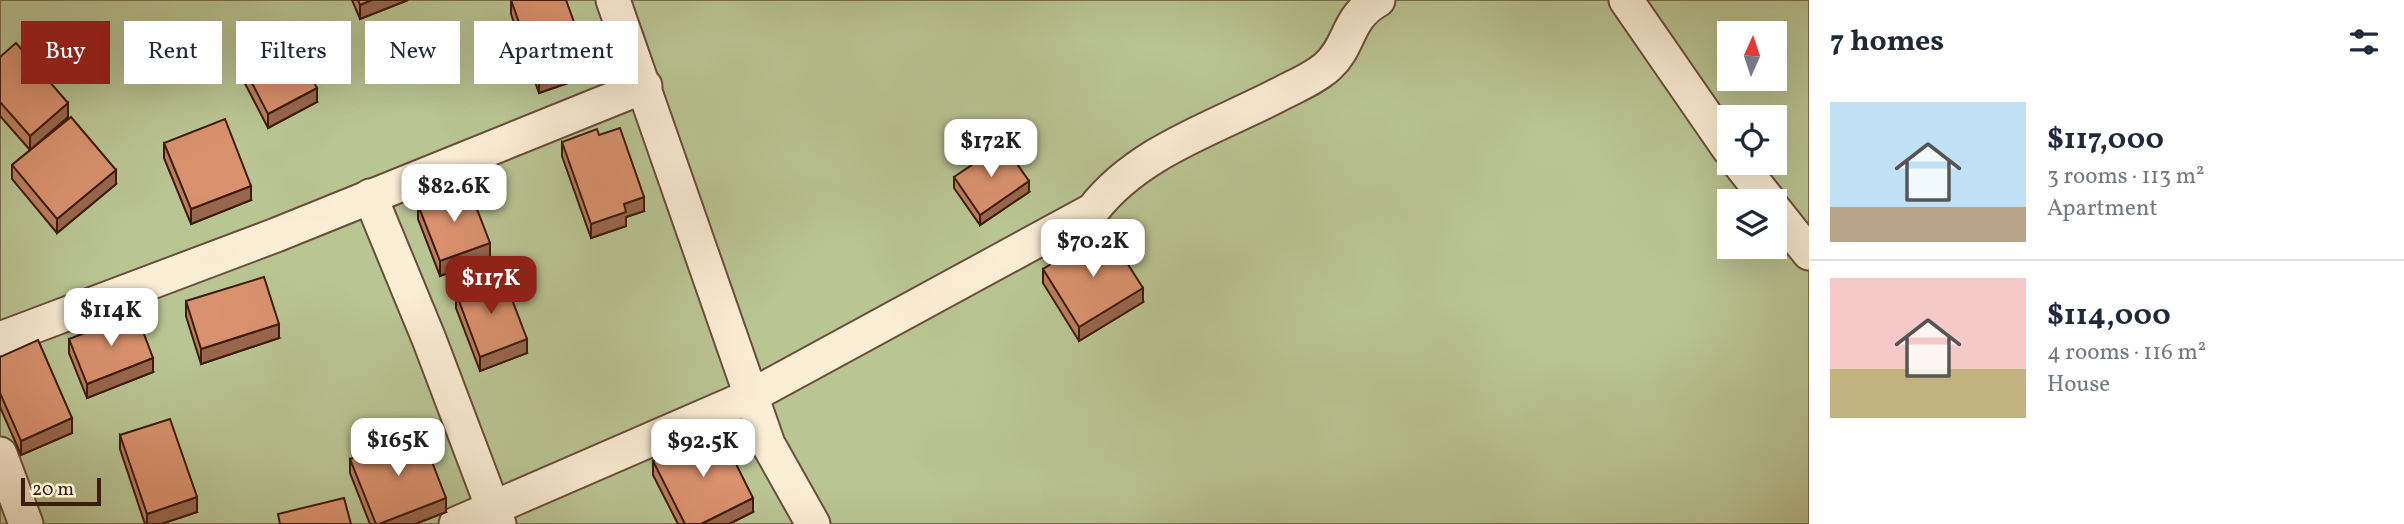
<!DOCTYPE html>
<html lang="en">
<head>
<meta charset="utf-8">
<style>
  :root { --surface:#fff; --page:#f6f6f7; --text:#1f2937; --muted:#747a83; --line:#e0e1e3; --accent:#8f2418 }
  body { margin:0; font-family:Vollkorn,serif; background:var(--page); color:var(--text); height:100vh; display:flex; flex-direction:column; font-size:26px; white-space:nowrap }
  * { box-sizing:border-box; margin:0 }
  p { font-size:23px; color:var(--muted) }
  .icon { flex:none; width:38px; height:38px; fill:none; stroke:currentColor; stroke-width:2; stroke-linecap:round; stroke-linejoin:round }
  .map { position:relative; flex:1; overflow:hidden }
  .panel { display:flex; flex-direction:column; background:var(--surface); width:595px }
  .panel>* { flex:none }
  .hud { position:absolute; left:21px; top:21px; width:665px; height:63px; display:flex; gap:14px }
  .needle { width:46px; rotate:3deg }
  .fabs { position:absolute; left:1717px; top:21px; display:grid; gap:14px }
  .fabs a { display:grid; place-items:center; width:70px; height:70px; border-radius:0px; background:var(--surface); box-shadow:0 7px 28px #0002; font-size:35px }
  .scale { position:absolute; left:21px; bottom:18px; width:80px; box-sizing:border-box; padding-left:7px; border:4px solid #3c1c0c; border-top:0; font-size:19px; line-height:24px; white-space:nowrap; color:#3c1c0c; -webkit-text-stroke:5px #faeed5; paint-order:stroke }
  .price { position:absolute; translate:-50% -60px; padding:0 16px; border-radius:14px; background:#fff; color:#222; font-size:23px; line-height:46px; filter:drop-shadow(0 2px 4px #0008) }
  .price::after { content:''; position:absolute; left:50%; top:42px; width:21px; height:16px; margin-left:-10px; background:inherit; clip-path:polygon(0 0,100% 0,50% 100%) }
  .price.selected { background:var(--accent); color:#fff }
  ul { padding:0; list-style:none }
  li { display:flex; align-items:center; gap:21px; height:175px; padding:0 21px }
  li+li { border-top:2px solid var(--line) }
  li span { display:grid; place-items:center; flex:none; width:196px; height:140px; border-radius:0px; color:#555 }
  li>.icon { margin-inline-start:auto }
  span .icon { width:84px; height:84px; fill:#fffc; stroke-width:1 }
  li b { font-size:30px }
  h2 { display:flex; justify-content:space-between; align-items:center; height:84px; padding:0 21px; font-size:30px }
  .chip { padding:0 24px; border-radius:0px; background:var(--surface); box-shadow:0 7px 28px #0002; font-size:24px; line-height:63px }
  .chip.selected { background:var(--accent); color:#fff }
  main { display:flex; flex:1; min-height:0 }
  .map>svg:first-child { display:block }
  .green { fill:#bac594; stroke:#7b7050; stroke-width:2; fill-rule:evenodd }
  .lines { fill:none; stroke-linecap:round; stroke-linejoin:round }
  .minor-casing { stroke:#6b4e39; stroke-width:37 }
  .minor { stroke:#faeed5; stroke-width:33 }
  .wall { fill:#bb7d5f; stroke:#3c1c0c; stroke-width:2 }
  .shaded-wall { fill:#98664d; stroke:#3c1c0c; stroke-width:2 }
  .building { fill:#d9916e; stroke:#3c1c0c; stroke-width:2 }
</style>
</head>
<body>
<main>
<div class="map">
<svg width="1809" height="524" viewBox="0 0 1809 524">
  <rect width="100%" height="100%" fill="#f7e5bf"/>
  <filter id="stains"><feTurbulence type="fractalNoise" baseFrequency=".00286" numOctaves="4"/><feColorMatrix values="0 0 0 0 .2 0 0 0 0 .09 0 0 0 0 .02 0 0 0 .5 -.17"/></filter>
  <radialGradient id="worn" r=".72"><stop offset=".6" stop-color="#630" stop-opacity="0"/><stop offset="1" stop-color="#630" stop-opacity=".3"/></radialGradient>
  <!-- green -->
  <path class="green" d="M 0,0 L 1809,0 L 1809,524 L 0,524 ZM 1729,33 L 1774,33 L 1774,79 L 1729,79 ZM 1729,117 L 1774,117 L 1774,163 L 1729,163 ZM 1729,201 L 1774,201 L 1774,247 L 1729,247 Z"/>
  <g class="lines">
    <defs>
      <g id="minor">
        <path d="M 613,0 L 768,444 L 813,524"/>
        <path d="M 1626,0 L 1729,149"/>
        <path d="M 1739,163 L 1769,201"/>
        <path d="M 370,196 L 429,339 L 499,524"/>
        <path d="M 1774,209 L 1809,253"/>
        <path d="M 0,339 L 276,235 L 645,86"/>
        <path d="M 0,454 L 26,524"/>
        <path d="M 456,524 L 751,396 L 1093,210 C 1139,150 1218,127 1282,93 C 1297,85 1315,78 1328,66 C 1351,45 1346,18 1378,0"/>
      </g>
    </defs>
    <!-- minor casing -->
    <use href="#minor" class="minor-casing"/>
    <!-- minor -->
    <use href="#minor" class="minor"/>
  </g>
  <!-- wall -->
  <g class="wall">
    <path d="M 352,0 L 408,0 L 360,19 Z"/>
    <path d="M 511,0 L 588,76 L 539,93 L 511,14 Z"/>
    <path d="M 238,56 L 317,102 L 268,128 L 238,70 Z"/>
    <path d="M 0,57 L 68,117 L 32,149 L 116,184 L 57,233 L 12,179 L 12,165 L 30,150 L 0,116 Z"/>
    <path d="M 562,142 L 644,211 L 626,217 L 626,226 L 591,238 L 562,156 Z"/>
    <path d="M 164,143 L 251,200 L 191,224 L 164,158 Z"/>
    <path d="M 954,177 L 1029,192 L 980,225 L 954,188 Z"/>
    <path d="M 418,205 L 490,257 L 440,276 L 418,219 Z"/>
    <path d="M 1043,269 L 1143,302 L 1079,341 L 1043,283 Z"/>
    <path d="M 456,293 L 527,353 L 480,371 L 456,308 Z"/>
    <path d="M 186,301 L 279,338 L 201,364 L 186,316 Z"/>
    <path d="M 69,339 L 153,372 L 87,398 L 69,353 Z"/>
    <path d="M 0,357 L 72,433 L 21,455 L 0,407 Z"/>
    <path d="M 120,435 L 197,512 L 161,524 L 145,524 L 120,449 Z"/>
    <path d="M 350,459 L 446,512 L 415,524 L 370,524 L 350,473 Z"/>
    <path d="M 653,461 L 753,512 L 729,524 L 678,524 L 653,475 Z"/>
  </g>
  <!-- shaded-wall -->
  <g class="shaded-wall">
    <path d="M 372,0 L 408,0 L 360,19 L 360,5 Z"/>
    <path d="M 588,61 L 588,76 L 539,93 L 539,79 Z"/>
    <path d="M 317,88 L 317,102 L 268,128 L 268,114 Z"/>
    <path d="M 68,103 L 68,117 L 30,150 L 30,136 Z"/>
    <path d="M 116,170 L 116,184 L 57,233 L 57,219 Z"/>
    <path d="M 1029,181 L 1029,192 L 980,225 L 980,215 Z"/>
    <path d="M 251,186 L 251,200 L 191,224 L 191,209 Z"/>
    <path d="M 644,197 L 644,211 L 626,217 L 626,226 L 591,238 L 591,224 L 624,204 Z"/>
    <path d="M 490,243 L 490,257 L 440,276 L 440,261 Z"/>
    <path d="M 1143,288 L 1143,302 L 1079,341 L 1079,327 Z"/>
    <path d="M 279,324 L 279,338 L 201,364 L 201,349 Z"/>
    <path d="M 527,339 L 527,353 L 480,371 L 480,357 Z"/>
    <path d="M 153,358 L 153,372 L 87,398 L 87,384 Z"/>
    <path d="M 72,418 L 72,433 L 21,455 L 21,441 Z"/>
    <path d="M 197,497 L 197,512 L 161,524 L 147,524 L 147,514 Z"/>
    <path d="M 446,498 L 446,512 L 415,524 L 379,524 Z"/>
    <path d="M 753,498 L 753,512 L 729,524 L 701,524 Z"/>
  </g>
  <!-- building -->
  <g class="building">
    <path d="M 358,0 L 372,0 L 360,5 Z"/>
    <path d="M 511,0 L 566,0 L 588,61 L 539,79 Z"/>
    <path d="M 286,30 L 317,88 L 268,114 L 238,56 Z"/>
    <path d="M 16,43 L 68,103 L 30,136 L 0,102 L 0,57 Z"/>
    <path d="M 71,117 L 116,170 L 57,219 L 12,165 Z"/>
    <path d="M 225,119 L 251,186 L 191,209 L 164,143 Z"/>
    <path d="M 620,128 L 644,197 L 624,204 L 626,212 L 591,224 L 562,142 L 597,129 L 599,135 Z"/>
    <path d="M 1003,144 L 1029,181 L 980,215 L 954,177 Z"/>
    <path d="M 468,186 L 490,243 L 440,261 L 418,205 Z"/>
    <path d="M 1106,230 L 1143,288 L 1079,327 L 1043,269 Z"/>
    <path d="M 503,276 L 527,339 L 480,357 L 456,293 Z"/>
    <path d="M 264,277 L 279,324 L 201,349 L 186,301 Z"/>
    <path d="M 136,313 L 153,358 L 87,384 L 69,339 Z"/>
    <path d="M 38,340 L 72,418 L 21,441 L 0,393 L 0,357 Z"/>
    <path d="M 170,419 L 197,497 L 147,514 L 120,435 Z"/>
    <path d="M 718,428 L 753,498 L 701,524 L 685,524 L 653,461 Z"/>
    <path d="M 420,431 L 446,498 L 379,524 L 376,524 L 350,459 Z"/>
    <path d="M 344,498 L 351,524 L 280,524 L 278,514 Z"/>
  </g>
  <rect width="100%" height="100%" filter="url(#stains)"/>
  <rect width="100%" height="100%" fill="url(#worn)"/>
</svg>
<div class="fabs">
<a><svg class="needle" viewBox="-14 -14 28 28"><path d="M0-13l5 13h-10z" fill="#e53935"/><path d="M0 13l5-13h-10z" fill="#747a83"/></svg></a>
<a><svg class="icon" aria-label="locate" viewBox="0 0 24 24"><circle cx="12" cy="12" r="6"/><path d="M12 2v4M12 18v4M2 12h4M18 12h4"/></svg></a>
<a><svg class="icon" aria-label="layers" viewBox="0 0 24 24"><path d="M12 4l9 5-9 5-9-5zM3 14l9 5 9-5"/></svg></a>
</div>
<div class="scale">20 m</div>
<b class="price" style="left:991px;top:179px">$172K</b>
<b class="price" style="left:454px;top:224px">$82.6K</b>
<b class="price" style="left:1093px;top:279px">$70.2K</b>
<b class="price selected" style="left:491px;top:316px">$117K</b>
<b class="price" style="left:111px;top:348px">$114K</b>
<b class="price" style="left:398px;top:478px">$165K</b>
<b class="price" style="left:703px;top:479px">$92.5K</b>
<div class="hud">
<a class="chip selected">Buy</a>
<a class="chip">Rent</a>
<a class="chip">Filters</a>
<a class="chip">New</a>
<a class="chip">Apartment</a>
</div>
</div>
<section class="panel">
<h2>7 homes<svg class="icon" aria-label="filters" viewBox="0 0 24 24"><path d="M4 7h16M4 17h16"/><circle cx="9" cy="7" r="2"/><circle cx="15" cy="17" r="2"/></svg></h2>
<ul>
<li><span style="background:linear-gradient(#bfe0f5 75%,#b9a48a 0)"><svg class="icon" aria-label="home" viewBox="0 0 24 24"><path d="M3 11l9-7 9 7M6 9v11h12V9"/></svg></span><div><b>$117,000</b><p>3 rooms · 113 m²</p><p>Apartment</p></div></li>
<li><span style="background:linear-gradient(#f6c9c9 65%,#c2b280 0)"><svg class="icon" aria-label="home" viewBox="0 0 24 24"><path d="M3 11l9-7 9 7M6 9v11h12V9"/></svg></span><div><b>$114,000</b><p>4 rooms · 116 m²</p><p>House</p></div></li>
</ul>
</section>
</main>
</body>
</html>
